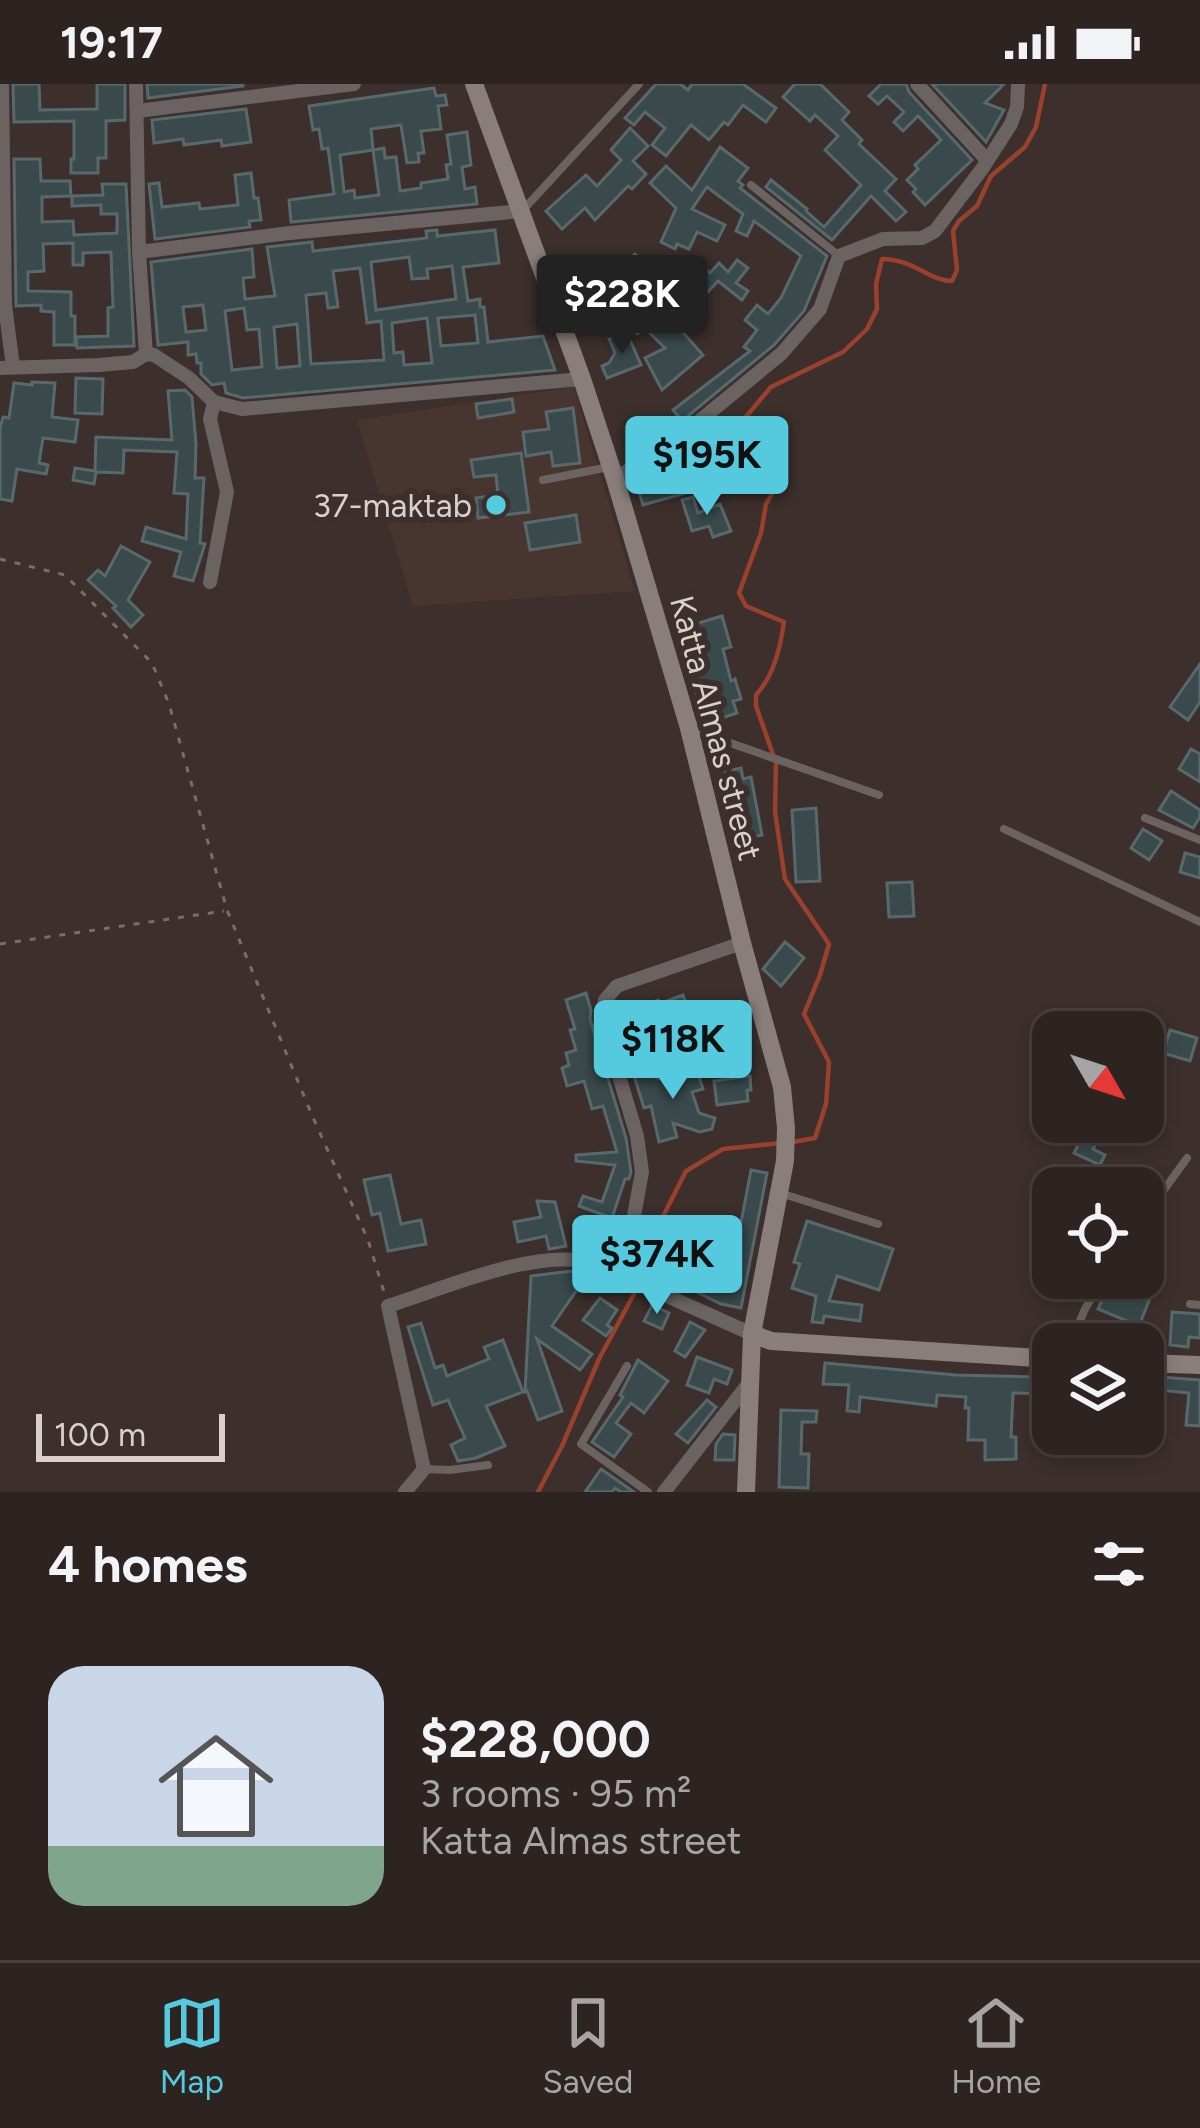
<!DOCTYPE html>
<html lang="en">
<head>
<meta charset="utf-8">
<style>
  :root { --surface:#2d2321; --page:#392f2e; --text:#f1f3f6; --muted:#a7a4a5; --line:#48403f; --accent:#55cadf }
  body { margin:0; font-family:Figtree,sans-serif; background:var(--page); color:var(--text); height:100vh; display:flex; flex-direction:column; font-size:45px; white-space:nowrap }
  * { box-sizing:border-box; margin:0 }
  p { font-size:39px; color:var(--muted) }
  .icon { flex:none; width:66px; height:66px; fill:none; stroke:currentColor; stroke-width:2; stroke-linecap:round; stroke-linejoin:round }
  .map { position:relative; height:1408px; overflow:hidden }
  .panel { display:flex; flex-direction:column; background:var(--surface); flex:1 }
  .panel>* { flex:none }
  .needle { width:78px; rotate:129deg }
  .tools { position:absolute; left:1032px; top:927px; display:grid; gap:24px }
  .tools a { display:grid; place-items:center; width:132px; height:132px; border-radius:24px; background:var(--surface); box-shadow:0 6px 18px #0003,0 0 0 3px var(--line); font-size:60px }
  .scale { position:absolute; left:36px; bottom:30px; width:189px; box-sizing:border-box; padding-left:12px; border:6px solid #d9d0ce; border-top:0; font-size:33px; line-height:42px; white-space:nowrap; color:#d9d0ce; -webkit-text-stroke:9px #3c2f2c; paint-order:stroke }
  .price { position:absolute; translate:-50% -102px; padding:0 27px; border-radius:12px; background:var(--accent); color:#111; font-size:39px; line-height:78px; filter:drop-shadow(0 3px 6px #0008) }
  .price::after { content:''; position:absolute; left:50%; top:72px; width:36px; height:27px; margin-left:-18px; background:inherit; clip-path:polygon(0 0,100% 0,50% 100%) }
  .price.selected { background:#222; color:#fff }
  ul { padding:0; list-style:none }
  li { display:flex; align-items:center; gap:36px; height:300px; padding:0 48px }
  li span { display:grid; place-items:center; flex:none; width:336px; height:240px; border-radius:36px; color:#555 }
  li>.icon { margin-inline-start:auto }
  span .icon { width:144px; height:144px; fill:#fffc; stroke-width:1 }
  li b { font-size:51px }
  h2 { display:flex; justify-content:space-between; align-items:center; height:144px; padding:0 48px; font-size:51px }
  .status { display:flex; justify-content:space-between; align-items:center; height:84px; padding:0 60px; background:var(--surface); direction:ltr }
  .status svg { height:33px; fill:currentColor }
  .tabs { display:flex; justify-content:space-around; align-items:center; height:168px; border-top:3px solid var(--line); background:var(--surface); font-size:33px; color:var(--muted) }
  .tabs a { display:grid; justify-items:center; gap:6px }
  .tabs .selected { color:var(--accent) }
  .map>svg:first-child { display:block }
  .built { fill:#493530 }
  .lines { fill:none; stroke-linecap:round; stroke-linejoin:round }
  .stream { stroke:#99412d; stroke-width:4.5 }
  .building { fill:#39494c; stroke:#58696c; stroke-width:3; fill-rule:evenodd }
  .path { stroke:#796d6b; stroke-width:3; stroke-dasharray:6 9; stroke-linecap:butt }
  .lane { stroke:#6a6362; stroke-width:8 }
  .street { stroke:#6a6362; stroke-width:14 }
  .secondary { stroke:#897e7c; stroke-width:18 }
  .poi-dot { fill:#55cadf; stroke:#3c2f2c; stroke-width:4.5 }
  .labels { text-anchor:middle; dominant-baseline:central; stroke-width:12; stroke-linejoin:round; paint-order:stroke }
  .poi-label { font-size:33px; fill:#d9d0ce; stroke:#3c2f2c; text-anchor:end }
  .street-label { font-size:33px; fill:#d9d0ce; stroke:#3c2f2c }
</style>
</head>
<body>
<div class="status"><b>19:17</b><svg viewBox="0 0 49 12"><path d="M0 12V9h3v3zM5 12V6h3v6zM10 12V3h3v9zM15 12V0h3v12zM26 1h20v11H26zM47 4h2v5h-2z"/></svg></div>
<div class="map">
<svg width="1200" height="1408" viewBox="0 0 1200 1408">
  <rect width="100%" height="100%" fill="#3c2f2c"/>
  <!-- built -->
  <path class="built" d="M 574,303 L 635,507 L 413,522 L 357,336 Z"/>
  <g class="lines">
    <!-- stream -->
    <g class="stream">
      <path d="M 793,1058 L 815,1054 L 826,1020 L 829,978 L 804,930 L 820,891 L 829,860 L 785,795 L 775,728 L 776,679 L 756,622 L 756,611 C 774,591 780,565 784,538 L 746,522 L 739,509 L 761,449 L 766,420 L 781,395 L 771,364 L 750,345 L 745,334 L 771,303 L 843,268 L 867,245 L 877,225 L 876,200 L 882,175 C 913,175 930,197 952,197 L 957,186 L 953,147 L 959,137 L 977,122 L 991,92 L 1025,63 L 1036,43 L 1045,0"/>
      <path d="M 538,1408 L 562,1362 L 599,1275 L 634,1210 L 644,1170 L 686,1087 L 723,1065 L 781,1059"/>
    </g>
  </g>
  <!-- building -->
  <g class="building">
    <path d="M 13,0 L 39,0 L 40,26 L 97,25 L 97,0 L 125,0 L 125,36 L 106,37 L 106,74 L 98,74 L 98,89 L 71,89 L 71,75 L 74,75 L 74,37 L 14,38 Z"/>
    <path d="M 147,0 L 243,0 L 243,2 L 148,14 Z"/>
    <path d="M 656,0 L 680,0 L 688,6 L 692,0 L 743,0 L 776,24 L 766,38 L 743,21 L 728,41 L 724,38 L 709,56 L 691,41 L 666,72 L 652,61 L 665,44 L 645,28 L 634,41 L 625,34 Z"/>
    <path d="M 795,0 L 820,0 L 849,28 L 842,36 L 862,56 L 859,60 L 896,95 L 885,107 L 906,128 L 896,137 L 871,112 L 832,156 L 766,103 L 771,96 L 807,125 L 806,127 L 824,143 L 861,101 L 825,66 L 838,52 L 815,31 L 810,37 L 783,13 Z"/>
    <path d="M 881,0 L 906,0 L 909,8 L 972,76 L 925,121 L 913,108 L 916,105 L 907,96 L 918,85 L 915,81 L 941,56 L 918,32 L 903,47 L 894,38 L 904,28 L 887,12 L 878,20 L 869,12 Z"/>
    <path d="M 932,0 L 1004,0 L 985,19 L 1004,26 L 986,58 Z"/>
    <path d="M 434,4 L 436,12 L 445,11 L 447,21 L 438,22 L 441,45 L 421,47 L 424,69 L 418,69 L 419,78 L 407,79 L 401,41 L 371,45 L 373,66 L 384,64 L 385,74 L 396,73 L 400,107 L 421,104 L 421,99 L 448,95 L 446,81 L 451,80 L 447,51 L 467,48 L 471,81 L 462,83 L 465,105 L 475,103 L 477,120 L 291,138 L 289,116 L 334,110 L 328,64 L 322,65 L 319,45 L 313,46 L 309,22 ZM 373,66 L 379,111 L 355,114 L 354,106 L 344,108 L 340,71 Z"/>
    <path d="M 246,25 L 251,58 L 222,62 L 221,56 L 184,61 L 183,55 L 154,59 L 152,36 Z"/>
    <path d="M 630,44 L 648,62 L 633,77 L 646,90 L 632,105 L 628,102 L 595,136 L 585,124 L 562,145 L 546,127 L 586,91 L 597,102 L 621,76 L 611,66 Z"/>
    <path d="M 720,63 L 748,84 L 738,97 L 743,101 L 740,104 L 827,172 L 804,227 L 774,261 L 682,337 L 673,326 L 750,267 L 744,263 L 757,246 L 745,236 L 757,221 L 768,230 L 781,214 L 801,172 L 754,137 L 747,152 L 736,147 L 743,130 L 707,103 L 692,125 L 725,141 L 717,157 L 697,148 L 689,165 L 677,160 L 675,165 L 661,158 L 676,124 L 650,99 L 666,82 L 692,106 Z"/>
    <path d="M 14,75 L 40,75 L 41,97 L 70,97 L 71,112 L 42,113 L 42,138 L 73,137 L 74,151 L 117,149 L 117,130 L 101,130 L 101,121 L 72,122 L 72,112 L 103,111 L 102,100 L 126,100 L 134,262 L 77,264 L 76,253 L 108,252 L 108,224 L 113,223 L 111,168 L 83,169 L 83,181 L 73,181 L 73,159 L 43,160 L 44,187 L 28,188 L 28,207 L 71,208 L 71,232 L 75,232 L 75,261 L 54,261 L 54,228 L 41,227 L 41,221 L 16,222 Z"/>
    <path d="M 251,89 L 254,114 L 258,114 L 261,136 L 249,137 L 250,143 L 155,155 L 149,100 L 159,99 L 162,123 L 199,119 L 200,125 L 238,121 L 235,91 Z"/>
    <path d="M 437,146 L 437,152 L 495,146 L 499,179 L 463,183 L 468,217 L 480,215 L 480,223 L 484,223 L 488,258 L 543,252 L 555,286 L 243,314 L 226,309 L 224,299 L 212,301 L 201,290 L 201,279 L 197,279 L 196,270 L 188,271 L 188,258 L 158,261 L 151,178 L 252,165 L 254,193 L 243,194 L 245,215 L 275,212 L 267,163 L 312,158 L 313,167 L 427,154 L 426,147 ZM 409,173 L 412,195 L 428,194 L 427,185 L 452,182 L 456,215 L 376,226 L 371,178 ZM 360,184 L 367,239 L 381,237 L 384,276 L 311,280 L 306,211 L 326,209 L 328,224 L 338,223 L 333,187 ZM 203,221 L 206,246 L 186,248 L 183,223 ZM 244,224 L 247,246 L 259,245 L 262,283 L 232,286 L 225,227 ZM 475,231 L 478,259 L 441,262 L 438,234 ZM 427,234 L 432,279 L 404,281 L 403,268 L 394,269 L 392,239 ZM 297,240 L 300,282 L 277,284 L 274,243 Z"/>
    <path d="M 635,170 L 653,186 L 641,200 L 623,183 Z"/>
    <path d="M 737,176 L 748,184 L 736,199 L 748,207 L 742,216 L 718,197 L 705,211 L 693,200 L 706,185 L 710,189 L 719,179 L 728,188 Z"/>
    <path d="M 653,201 L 691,231 L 679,244 L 703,271 L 662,306 L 645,274 L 665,264 L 629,229 Z"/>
    <path d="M 627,249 L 641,281 L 607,294 L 602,282 L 609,279 L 615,269 L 609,255 Z"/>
    <path d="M 76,294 L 103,295 L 102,330 L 75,329 Z"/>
    <path d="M 32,298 L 55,299 L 52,333 L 78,336 L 75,358 L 43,354 L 39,379 L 48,381 L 46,390 L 17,385 L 12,417 L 0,415 L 0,345 L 3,333 L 9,334 L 14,299 L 32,301 Z"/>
    <path d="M 185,306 L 192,313 L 196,360 L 195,394 L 204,394 L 200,459 L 205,460 L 193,497 L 174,492 L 181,468 L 142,457 L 146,443 L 186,455 L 188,410 L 174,409 L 177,368 L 124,366 L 123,389 L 96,388 L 94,400 L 73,396 L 75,384 L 95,387 L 96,353 L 172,356 L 168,307 Z"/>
    <path d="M 512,315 L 514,328 L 478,334 L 476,320 Z"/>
    <path d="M 573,324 L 580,379 L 553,382 L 551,368 L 526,372 L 523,348 L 549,345 L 546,328 Z"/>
    <path d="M 521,369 L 529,428 L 478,434 L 476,414 L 498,411 L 496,391 L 474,393 L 471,376 Z"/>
    <path d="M 680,390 L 686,409 L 643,421 L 637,402 Z"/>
    <path d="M 693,413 L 698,429 L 720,420 L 731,447 L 713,453 L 709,442 L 692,447 L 682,416 Z"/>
    <path d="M 576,431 L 580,458 L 530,466 L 525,439 Z"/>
    <path d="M 121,462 L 150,478 L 128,516 L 143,531 L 131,543 L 113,524 L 116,522 L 88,496 L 98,486 L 105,492 Z"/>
    <path d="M 683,523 L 689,542 L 722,532 L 731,563 L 723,565 L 731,597 L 735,595 L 741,615 L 733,617 L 737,629 L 716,636 L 712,623 L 701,626 L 671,526 Z"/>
    <path d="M 1200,580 L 1200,618 L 1188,636 L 1170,623 Z"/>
    <path d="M 1191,665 L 1200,670 L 1200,698 L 1179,685 Z"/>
    <path d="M 741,684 L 743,695 L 751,693 L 762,751 L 740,755 L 731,709 L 726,710 L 722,688 Z"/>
    <path d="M 1171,707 L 1200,726 L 1200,733 L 1193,744 L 1159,726 Z"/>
    <path d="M 816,724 L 820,797 L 796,798 L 792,726 Z"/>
    <path d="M 1143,745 L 1162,757 L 1149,776 L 1131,764 Z"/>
    <path d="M 1185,769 L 1200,773 L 1200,794 L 1180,788 Z"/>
    <path d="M 912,798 L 914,832 L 889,833 L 887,799 Z"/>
    <path d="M 785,858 L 804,874 L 781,902 L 763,885 Z"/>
    <path d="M 586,909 L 591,926 L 590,935 L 626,1054 L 631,1088 L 629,1095 L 625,1095 L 612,1134 L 579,1122 L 583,1112 L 602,1118 L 615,1081 L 576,1077 L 576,1071 L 617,1068 L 603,1022 L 592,1025 L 584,997 L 567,1002 L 562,984 L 569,981 L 566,969 L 576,966 L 570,946 L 575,945 L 566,916 Z"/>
    <path d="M 683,911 L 692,937 L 697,935 L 698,939 L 739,928 L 747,960 L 712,969 L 707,951 L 678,960 L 674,947 L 645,959 L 635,935 L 642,933 L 639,924 L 658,916 L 659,920 Z"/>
    <path d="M 1170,946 L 1197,954 L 1190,977 L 1163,969 Z"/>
    <path d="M 696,983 L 703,1005 L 692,1008 L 699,1029 L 715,1034 L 712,1045 L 700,1048 L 673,1039 L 677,1053 L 659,1058 L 651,1022 L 644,1024 L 634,992 L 654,986 L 657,995 Z"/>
    <path d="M 750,992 L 751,1006 L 747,1006 L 748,1017 L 717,1021 L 714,997 Z"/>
    <path d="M 1081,1055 L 1095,1061 L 1093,1065 L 1105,1071 L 1100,1081 L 1074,1069 Z"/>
    <path d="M 751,1086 L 767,1089 L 741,1224 L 721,1220 L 677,1198 L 682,1187 L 723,1207 L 730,1173 L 717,1171 L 719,1157 L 690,1152 L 692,1140 L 739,1149 Z"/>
    <path d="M 390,1091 L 401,1140 L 421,1136 L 426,1160 L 388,1167 L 380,1129 L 372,1131 L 364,1096 Z"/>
    <path d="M 537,1117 L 555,1118 L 566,1162 L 549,1165 L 546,1152 L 518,1158 L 514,1138 L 541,1133 Z"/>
    <path d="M 807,1137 L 893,1165 L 879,1206 L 837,1192 L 829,1217 L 862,1221 L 860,1237 L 824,1232 L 823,1239 L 812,1238 L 816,1212 L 792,1204 L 800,1180 L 794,1178 Z"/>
    <path d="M 571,1187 L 583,1197 L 552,1242 L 592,1270 L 580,1286 L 537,1255 L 562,1327 L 538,1336 L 527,1307 L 525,1308 L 531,1192 Z"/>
    <path d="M 1109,1201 L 1132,1211 L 1133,1207 L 1150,1214 L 1139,1242 L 1098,1225 Z"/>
    <path d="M 600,1214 L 617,1226 L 607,1241 L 612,1244 L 606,1252 L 583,1236 Z"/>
    <path d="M 652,1221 L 669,1229 L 662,1245 L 644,1237 Z"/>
    <path d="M 1172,1228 L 1200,1230 L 1200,1254 L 1189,1253 L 1188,1263 L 1170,1261 Z"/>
    <path d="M 690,1238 L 705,1246 L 685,1273 L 675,1267 Z"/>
    <path d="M 421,1239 L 435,1284 L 443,1281 L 447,1292 L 489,1275 L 484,1263 L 503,1256 L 523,1308 L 486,1322 L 505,1362 L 476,1374 L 458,1377 L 451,1361 L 465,1354 L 448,1316 L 433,1321 L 408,1243 Z"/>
    <path d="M 697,1273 L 732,1286 L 727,1300 L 714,1295 L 709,1309 L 687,1301 Z"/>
    <path d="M 638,1276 L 668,1297 L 644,1329 L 631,1319 L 616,1339 L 631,1350 L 614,1373 L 592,1358 L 623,1313 L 620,1311 Z"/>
    <path d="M 825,1279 L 956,1291 L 1043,1293 L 1043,1296 L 1053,1297 L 1053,1310 L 1013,1309 L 1011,1353 L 1016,1353 L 1016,1375 L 985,1376 L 985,1356 L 968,1356 L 969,1324 L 965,1324 L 966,1313 L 937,1311 L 936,1322 L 860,1313 L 859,1328 L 847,1327 L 849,1301 L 823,1300 Z"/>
    <path d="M 1160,1293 L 1200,1296 L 1200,1342 L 1186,1341 L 1189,1309 L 1159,1306 Z"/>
    <path d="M 707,1316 L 716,1323 L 688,1359 L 676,1350 Z"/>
    <path d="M 781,1326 L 817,1327 L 816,1338 L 802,1338 L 801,1370 L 809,1370 L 808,1404 L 779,1403 Z"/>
    <path d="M 723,1350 L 735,1351 L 734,1376 L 715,1376 L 716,1360 Z"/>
    <path d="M 601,1385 L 634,1408 L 621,1408 L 615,1404 L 612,1408 L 585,1408 Z"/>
  </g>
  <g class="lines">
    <!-- path -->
    <g class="path">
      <path d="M 0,475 L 65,491 L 152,579 L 169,620 L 227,826 L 311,1029 L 368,1156 L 384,1208"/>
      <path d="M 0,860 L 224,827"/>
    </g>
    <!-- lane -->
    <g class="lane">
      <path d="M 751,101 L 838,171"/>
      <path d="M 523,126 L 639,0"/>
      <path d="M 560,228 C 598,217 608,219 637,247"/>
      <path d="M 543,396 L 609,383"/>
      <path d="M 690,645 L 879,711"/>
      <path d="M 1145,734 L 1200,756"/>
      <path d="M 1004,745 L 1200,838"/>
      <path d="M 780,1109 L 878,1140"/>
      <path d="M 1143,1135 L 1187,1074"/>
      <path d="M 1190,1220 L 1200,1221"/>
      <path d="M 1070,1260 L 1085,1225 L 1103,1194"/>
      <path d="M 627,1282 L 581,1360 L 648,1408"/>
      <path d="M 425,1385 L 450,1386 L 488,1381"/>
    </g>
    <!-- street -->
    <g class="street">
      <path d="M 2,0 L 5,221 L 13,283"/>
      <path d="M 136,0 L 139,168 L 146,270"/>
      <path d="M 917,0 L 987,76"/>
      <path d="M 137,27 L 354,0"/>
      <path d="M 139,168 L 290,149 L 522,127"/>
      <path d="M 0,284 L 99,281 L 133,278 L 146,270 L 154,271 L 189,294 L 214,318 L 242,325 L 582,295"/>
      <path d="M 615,395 L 680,353 L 782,269 L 820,225 L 839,172 L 883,155 L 922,154 L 935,147 L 982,85 L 1011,40 L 1017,23 L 1018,0"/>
      <path d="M 210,498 L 227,408 L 210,335 L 214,318"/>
      <path d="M 608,1187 L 634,1132 L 642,1088 L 637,1052 L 601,932 L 605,916 L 617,902 L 742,859"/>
      <path d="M 405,1408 L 424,1385 L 388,1222 C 445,1204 532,1165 591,1178 L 752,1250"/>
      <path d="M 664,1408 L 749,1299"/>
    </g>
    <!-- secondary -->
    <g class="secondary">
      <path d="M 474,0 L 582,295 L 615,395 L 689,644 L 742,859 L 782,1003 L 786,1044 L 785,1077 L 752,1250 L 746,1408"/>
      <path d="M 752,1250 L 771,1257 L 1053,1275"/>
      <path d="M 1143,1279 L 1200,1281"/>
    </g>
  </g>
  <!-- markers -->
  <circle class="poi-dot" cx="496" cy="421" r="12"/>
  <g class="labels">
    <!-- poi labels -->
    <g class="poi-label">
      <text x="472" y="421">37-maktab</text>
    </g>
    <!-- street labels -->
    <g class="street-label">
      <text transform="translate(716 644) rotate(75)">Katta Almas street</text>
    </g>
  </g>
</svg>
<div class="tools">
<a><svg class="needle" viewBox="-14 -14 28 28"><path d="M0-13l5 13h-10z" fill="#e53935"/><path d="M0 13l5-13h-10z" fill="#a7a4a5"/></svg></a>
<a><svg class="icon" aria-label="locate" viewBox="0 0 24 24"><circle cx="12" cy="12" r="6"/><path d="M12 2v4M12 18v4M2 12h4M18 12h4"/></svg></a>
<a><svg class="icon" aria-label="layers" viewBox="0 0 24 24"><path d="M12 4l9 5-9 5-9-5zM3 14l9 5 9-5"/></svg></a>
</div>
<div class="scale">100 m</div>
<b class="price selected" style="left:622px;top:273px">$228K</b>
<b class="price" style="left:707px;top:434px">$195K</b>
<b class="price" style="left:673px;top:1018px">$118K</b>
<b class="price" style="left:657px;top:1233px">$374K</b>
</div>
<section class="panel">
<h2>4 homes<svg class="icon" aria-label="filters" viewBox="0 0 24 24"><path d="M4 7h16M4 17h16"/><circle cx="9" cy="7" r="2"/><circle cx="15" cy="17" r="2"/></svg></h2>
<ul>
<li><span style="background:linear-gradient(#c9d6e8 75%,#7fa58c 0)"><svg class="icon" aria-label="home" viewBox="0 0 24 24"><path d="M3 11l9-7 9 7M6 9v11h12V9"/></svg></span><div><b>$228,000</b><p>3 rooms · 95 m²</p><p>Katta Almas street</p></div></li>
</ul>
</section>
<nav class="tabs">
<a class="selected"><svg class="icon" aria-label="map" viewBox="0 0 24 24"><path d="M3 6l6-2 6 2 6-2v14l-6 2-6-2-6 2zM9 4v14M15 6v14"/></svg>Map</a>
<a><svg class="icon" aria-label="saved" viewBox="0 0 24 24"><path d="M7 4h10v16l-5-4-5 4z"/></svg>Saved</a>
<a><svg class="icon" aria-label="home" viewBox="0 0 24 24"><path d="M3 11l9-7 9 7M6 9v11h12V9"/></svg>Home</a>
</nav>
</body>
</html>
